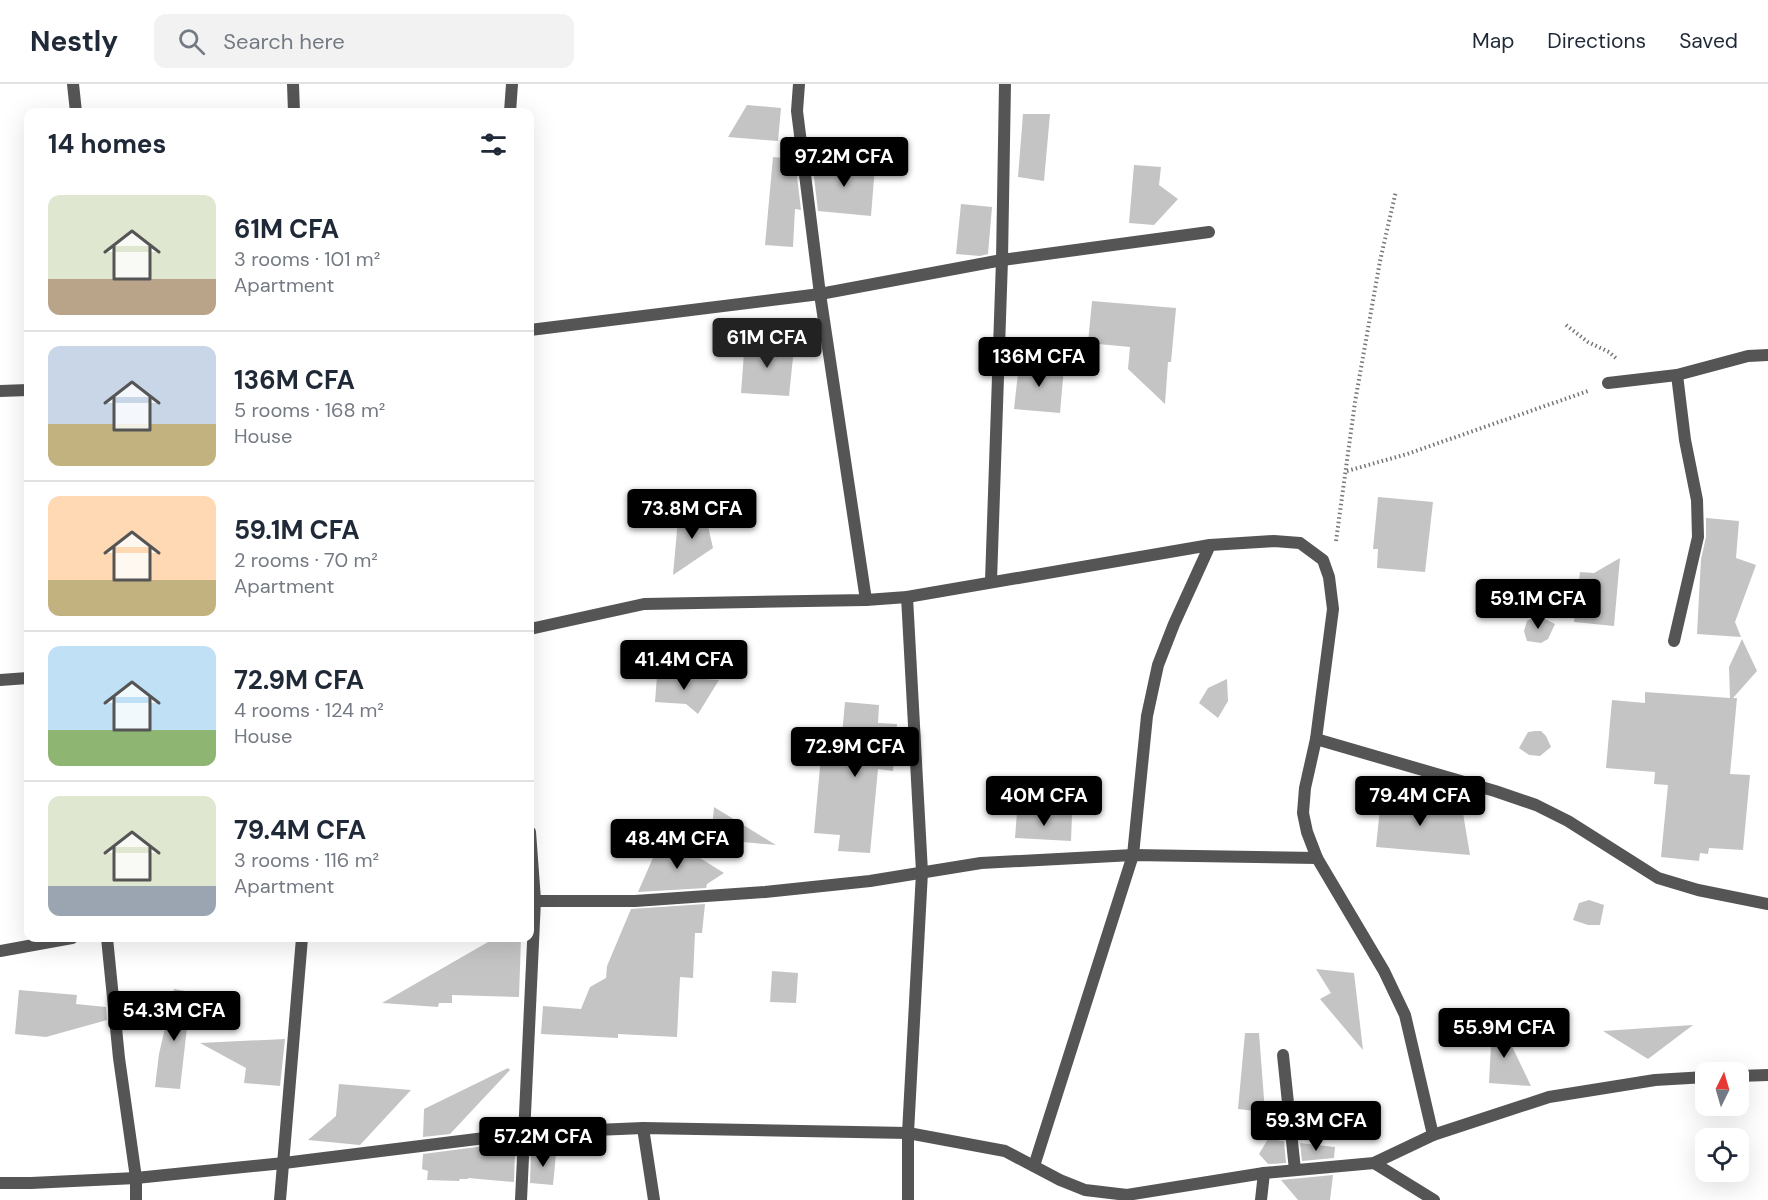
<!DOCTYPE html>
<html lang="en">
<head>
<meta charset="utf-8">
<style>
  :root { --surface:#fff; --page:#f2f2f3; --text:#1f2937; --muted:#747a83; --line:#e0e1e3; --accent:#000 }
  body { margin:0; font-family:"DM Sans",sans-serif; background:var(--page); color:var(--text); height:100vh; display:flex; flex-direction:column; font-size:22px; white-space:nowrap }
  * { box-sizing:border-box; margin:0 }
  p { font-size:20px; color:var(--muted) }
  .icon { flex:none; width:33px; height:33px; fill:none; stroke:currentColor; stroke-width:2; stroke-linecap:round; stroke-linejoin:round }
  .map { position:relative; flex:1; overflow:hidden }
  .details { position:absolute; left:24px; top:24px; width:510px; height:834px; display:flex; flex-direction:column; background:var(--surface); border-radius:12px; box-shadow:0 6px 24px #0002 }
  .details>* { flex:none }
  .needle { width:39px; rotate:5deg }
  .buttons { position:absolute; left:1695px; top:978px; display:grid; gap:12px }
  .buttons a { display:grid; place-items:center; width:54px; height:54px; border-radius:12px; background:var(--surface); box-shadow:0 6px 24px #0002; font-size:30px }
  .price { position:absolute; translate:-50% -51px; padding:0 14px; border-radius:6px; background:var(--accent); color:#fff; font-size:20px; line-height:39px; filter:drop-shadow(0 2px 3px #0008) }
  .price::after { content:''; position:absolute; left:50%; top:36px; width:18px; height:14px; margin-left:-9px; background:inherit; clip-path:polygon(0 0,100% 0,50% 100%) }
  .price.current { background:#222; color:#fff }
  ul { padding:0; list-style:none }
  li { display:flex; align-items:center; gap:18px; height:150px; padding:0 24px }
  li+li { border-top:2px solid var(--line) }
  li span { display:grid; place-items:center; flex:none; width:168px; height:120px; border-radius:12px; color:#555 }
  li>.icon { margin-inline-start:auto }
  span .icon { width:72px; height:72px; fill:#fffc; stroke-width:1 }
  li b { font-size:26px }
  h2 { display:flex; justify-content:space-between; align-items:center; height:72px; padding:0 24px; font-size:26px }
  header { display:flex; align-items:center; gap:36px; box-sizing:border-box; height:84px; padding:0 30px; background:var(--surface); border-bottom:2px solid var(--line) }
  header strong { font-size:28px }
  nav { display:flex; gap:33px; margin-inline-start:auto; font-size:21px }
  .search { width:420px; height:54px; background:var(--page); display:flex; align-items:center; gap:15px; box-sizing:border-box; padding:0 21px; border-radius:12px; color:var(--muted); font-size:22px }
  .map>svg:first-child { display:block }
  .building { fill:#c4c4c4 }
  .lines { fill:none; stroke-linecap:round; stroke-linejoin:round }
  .path { stroke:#777; stroke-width:4; stroke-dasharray:1.5 3; stroke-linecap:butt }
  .service { stroke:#555; stroke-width:12 }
  .minor { stroke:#555; stroke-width:12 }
</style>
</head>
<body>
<header>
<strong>Nestly</strong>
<div class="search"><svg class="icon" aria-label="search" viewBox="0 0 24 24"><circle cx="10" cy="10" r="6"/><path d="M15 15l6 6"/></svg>Search here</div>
<nav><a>Map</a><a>Directions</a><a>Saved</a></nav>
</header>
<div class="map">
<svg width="1768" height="1116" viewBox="0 0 1768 1116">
  <rect width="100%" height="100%" fill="#fff"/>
  <!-- building -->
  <g class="building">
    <path d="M 747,21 L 781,24 L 778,57 L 728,53 Z"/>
    <path d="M 1023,30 L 1050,30 L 1044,97 L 1018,93 Z"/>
    <path d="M 773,73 L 795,75 L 801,126 L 795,125 L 793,163 L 765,161 Z"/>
    <path d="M 812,76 L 875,82 L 871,132 L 818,127 Z"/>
    <path d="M 1134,81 L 1161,83 L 1159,101 L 1178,115 L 1154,141 L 1129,139 Z"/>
    <path d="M 961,120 L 992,123 L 988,170 L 980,172 L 956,170 Z"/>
    <path d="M 1092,217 L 1176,224 L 1171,278 L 1168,278 L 1165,320 L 1128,285 L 1130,263 L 1088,259 Z"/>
    <path d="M 745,255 L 794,264 L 789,312 L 741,309 Z"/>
    <path d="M 1019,280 L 1064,283 L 1060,329 L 1014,325 Z"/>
    <path d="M 1378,413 L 1433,418 L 1425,488 L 1377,484 L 1378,465 L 1373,465 Z"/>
    <path d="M 704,425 L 713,464 L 673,491 L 678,435 Z"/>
    <path d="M 1706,434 L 1739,437 L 1736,474 L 1756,481 L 1735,538 L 1741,553 L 1697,550 L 1701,475 L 1706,453 Z"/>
    <path d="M 1620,474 L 1614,542 L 1574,538 L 1580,488 L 1594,489 Z"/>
    <path d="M 1541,533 L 1555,540 L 1548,555 L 1541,559 L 1527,557 L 1524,547 L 1527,537 L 1533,534 Z"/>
    <path d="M 1742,555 L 1757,587 L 1733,614 L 1737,614 L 1730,690 L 1750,691 L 1743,766 L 1709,764 L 1708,770 L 1700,769 L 1699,777 L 1661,773 L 1668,701 L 1654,700 L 1655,688 L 1606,684 L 1612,616 L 1645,619 L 1645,608 L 1730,614 L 1729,583 Z"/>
    <path d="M 657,592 L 719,596 L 698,630 L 686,620 L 655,618 Z"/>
    <path d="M 1227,595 L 1228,617 L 1218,634 L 1199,619 L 1208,604 Z"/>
    <path d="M 845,618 L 879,621 L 878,639 L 897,640 L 893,687 L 878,685 L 870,769 L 838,767 L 840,751 L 814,749 L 821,672 L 840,674 Z"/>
    <path d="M 1535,647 L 1541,647 L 1546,652 L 1551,663 L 1540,672 L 1529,671 L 1519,664 L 1528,648 Z"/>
    <path d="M 1382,705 L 1407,711 L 1426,730 L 1452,719 L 1458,722 L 1463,729 L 1470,771 L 1376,763 Z"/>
    <path d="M 714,723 L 776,761 L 711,755 Z"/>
    <path d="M 1017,728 L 1072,731 L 1071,757 L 1015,754 Z"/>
    <path d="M 663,751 L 724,789 L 707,800 L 706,804 L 638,808 Z"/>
    <path d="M 1589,816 L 1604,821 L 1600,841 L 1588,841 L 1573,836 L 1579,819 Z"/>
    <path d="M 705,820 L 702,849 L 695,849 L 693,894 L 680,893 L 677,953 L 618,950 L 618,954 L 541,950 L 543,922 L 581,925 L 590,903 L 606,894 L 607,882 L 631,825 Z"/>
    <path d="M 495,854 L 521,854 L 519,913 L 452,911 L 452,919 L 439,919 L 438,923 L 382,919 Z"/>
    <path d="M 1316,885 L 1354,889 L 1363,966 L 1320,915 L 1331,909 Z"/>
    <path d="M 772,887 L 798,889 L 796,919 L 770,918 Z"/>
    <path d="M 174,905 L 191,908 L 180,1005 L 155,1003 L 159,970 Z"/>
    <path d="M 19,906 L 77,911 L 76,920 L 106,923 L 107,936 L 46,953 L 15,950 Z"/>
    <path d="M 1493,923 L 1531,1002 L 1489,999 Z"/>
    <path d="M 122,924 L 135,925 L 136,928 L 123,932 Z"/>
    <path d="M 1693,941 L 1648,975 L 1603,947 Z"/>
    <path d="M 1245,949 L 1259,949 L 1265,1028 L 1238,1025 Z"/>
    <path d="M 285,955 L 280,1002 L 244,999 L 246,984 L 200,959 Z"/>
    <path d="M 508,984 L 510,986 L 450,1050 L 423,1053 L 424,1025 Z"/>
    <path d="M 339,1000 L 411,1006 L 360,1061 L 308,1056 L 336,1032 Z"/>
    <path d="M 1268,1055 L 1284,1057 L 1286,1079 L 1268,1080 L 1259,1070 Z"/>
    <path d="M 1300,1059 L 1335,1063 L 1334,1074 L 1302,1077 Z"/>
    <path d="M 477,1063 L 515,1067 L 514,1098 L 468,1094 L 468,1095 L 460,1095 L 459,1097 L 427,1096 L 428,1087 L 422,1085 L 423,1070 Z"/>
    <path d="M 531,1068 L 556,1070 L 553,1101 L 530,1099 Z"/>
    <path d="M 1333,1091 L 1330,1116 L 1298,1116 L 1281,1096 Z"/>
  </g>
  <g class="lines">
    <!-- path -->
    <g class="path">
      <path d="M 1566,241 L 1588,258 L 1609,268 L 1617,275"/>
      <path d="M 1347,387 L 1407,370 L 1588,307"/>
      <path d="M 1336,457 L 1355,318 L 1380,177 L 1396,107"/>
    </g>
    <!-- service -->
    <g class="service">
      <path d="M 1674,557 L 1698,453 L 1697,416 L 1685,356 L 1677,291"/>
      <path d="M 1283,971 L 1295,1086"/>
    </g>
    <!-- minor -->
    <g class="minor">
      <path d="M 73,0 L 76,28"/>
      <path d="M 293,0 L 294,28"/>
      <path d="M 799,0 L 797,27 L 820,210 L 866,516"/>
      <path d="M 510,28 L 512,0"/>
      <path d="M 530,246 L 820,210 L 1002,176 L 1209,148"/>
      <path d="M 1608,299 L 1677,291 L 1748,272 L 1768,271"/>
      <path d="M 0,307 L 28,306"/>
      <path d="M 991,497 L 1002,176 L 1005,0"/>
      <path d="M 907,513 L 922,788 L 908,1049 L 908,1116"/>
      <path d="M 530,545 L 644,520 L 866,516 L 907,513 L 1210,461 L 1274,457 L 1300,459 L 1323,476 L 1329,493 L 1333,525 L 1316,655 L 1305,704 L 1303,729 L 1307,748 L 1317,774 L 1384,887 L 1405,931 L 1433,1051"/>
      <path d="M 0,596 L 28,594"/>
      <path d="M 1316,655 L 1495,707 L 1536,721 L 1568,737 L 1658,794 L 1698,806 L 1768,820"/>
      <path d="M 530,817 L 635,817 L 765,808 L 870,797 L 981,779 L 1133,771 L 1317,774"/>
      <path d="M 107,854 L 119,974 L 136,1094 L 136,1116"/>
      <path d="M 0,867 L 72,854"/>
      <path d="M 1738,992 L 1768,991"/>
      <path d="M 643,1044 L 654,1116"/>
      <path d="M 1374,1079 L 1434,1116"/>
      <path d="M 1034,1082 L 1133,771 L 1147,632 L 1158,581 L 1174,540 L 1210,461"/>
      <path d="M 0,1099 L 31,1099 L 136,1094 L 284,1079 L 525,1049 L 643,1044 L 908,1049 L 1005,1067 L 1060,1096 L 1085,1106 L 1127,1111 L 1264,1089 L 1374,1079 L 1433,1051 L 1549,1013 L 1655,996 L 1706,993"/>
      <path d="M 280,1116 L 302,854"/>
      <path d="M 521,1116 L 535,816 L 530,748"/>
      <path d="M 1261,1116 L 1264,1089"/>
    </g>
  </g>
</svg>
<div class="buttons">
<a><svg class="needle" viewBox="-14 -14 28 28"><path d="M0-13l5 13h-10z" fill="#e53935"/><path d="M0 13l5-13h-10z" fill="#747a83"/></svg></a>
<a><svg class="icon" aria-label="locate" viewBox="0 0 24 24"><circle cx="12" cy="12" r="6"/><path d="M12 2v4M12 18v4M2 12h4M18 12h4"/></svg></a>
</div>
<b class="price" style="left:844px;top:104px">97.2M CFA</b>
<b class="price current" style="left:767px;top:285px">61M CFA</b>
<b class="price" style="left:1039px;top:304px">136M CFA</b>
<b class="price" style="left:692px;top:456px">73.8M CFA</b>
<b class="price" style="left:1538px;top:546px">59.1M CFA</b>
<b class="price" style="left:684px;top:607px">41.4M CFA</b>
<b class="price" style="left:855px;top:694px">72.9M CFA</b>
<b class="price" style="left:1044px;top:743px">40M CFA</b>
<b class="price" style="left:1420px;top:743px">79.4M CFA</b>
<b class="price" style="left:677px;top:786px">48.4M CFA</b>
<b class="price" style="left:174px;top:958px">54.3M CFA</b>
<b class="price" style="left:1504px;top:975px">55.9M CFA</b>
<b class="price" style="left:1316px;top:1068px">59.3M CFA</b>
<b class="price" style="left:543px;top:1084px">57.2M CFA</b>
<section class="details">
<h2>14 homes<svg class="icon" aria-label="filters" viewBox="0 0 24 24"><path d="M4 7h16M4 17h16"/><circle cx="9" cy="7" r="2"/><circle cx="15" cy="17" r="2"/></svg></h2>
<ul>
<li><span style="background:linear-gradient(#dfe7d0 70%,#b9a48a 0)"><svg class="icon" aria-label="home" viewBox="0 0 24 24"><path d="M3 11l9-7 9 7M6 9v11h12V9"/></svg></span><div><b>61M CFA</b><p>3 rooms · 101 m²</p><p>Apartment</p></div></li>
<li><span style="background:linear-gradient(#c9d6e8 65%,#c2b280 0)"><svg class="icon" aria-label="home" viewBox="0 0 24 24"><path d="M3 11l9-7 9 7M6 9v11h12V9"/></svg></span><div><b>136M CFA</b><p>5 rooms · 168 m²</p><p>House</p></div></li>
<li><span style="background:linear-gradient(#ffd9b3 70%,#c2b280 0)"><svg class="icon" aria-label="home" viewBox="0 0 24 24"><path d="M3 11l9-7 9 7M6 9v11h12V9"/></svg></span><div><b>59.1M CFA</b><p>2 rooms · 70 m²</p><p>Apartment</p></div></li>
<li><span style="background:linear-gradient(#bfe0f5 70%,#8fb573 0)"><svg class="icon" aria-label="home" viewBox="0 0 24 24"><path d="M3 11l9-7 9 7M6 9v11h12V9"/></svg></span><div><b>72.9M CFA</b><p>4 rooms · 124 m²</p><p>House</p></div></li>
<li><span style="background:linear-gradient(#dfe7d0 75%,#9aa5b1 0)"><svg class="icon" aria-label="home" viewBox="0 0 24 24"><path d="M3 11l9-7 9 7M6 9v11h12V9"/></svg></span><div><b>79.4M CFA</b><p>3 rooms · 116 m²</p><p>Apartment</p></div></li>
</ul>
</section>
</div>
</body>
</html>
